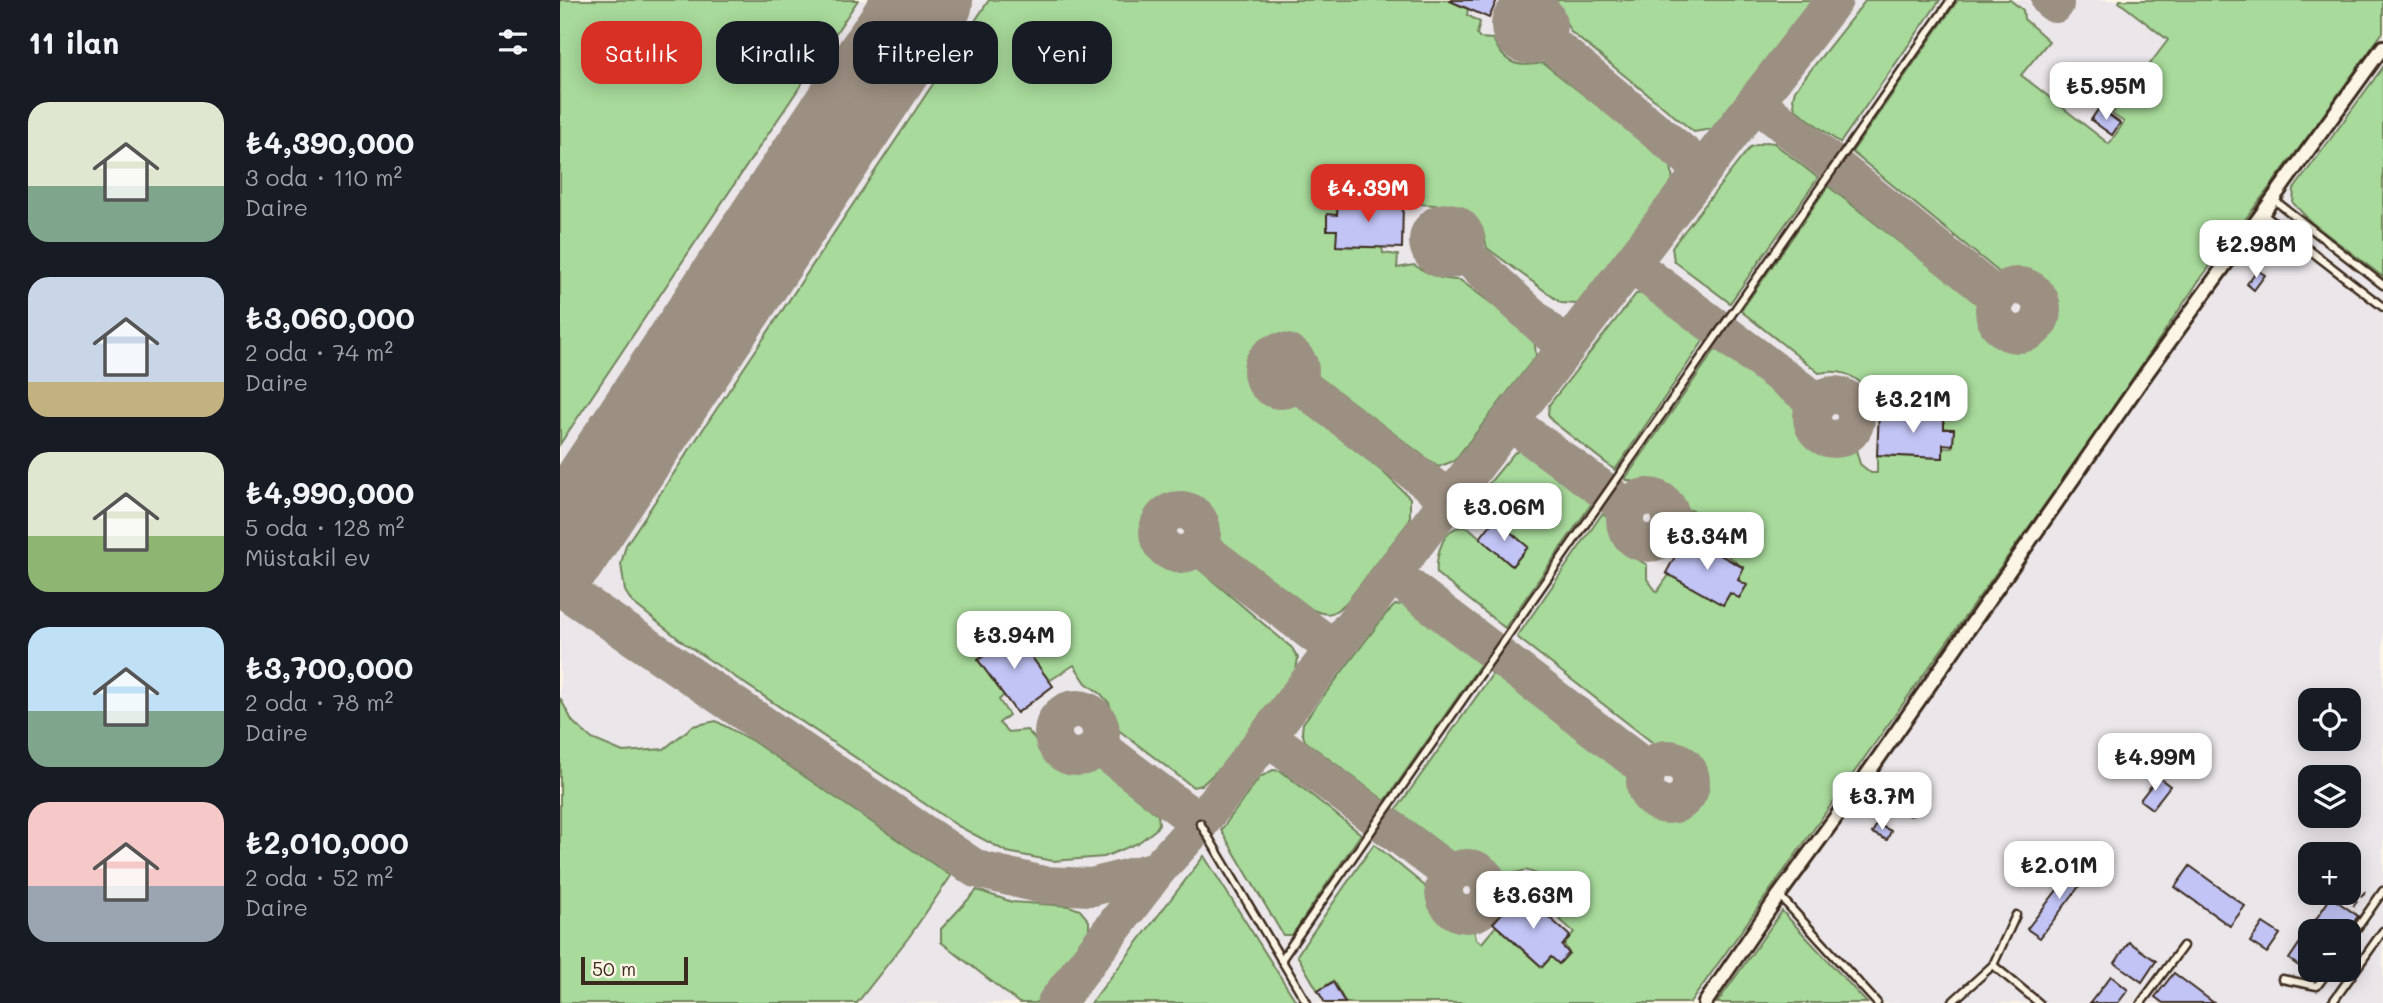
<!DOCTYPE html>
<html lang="tr">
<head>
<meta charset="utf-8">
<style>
  :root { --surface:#171b24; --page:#242831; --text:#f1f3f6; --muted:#9ea1a6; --accent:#d93025 }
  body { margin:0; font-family:Mali,sans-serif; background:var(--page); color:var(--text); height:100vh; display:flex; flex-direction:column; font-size:26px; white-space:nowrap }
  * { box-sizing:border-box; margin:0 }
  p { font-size:23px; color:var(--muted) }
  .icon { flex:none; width:38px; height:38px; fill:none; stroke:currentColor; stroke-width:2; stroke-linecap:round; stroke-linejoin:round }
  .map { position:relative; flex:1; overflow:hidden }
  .side { display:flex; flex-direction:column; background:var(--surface); width:560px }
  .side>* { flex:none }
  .top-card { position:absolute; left:21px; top:21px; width:665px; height:63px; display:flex; gap:14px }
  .tools { position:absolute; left:1738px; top:688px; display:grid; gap:14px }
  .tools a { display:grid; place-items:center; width:63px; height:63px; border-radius:14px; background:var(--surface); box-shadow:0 4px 18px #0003; font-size:35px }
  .scale { position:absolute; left:21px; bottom:18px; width:107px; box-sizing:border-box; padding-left:7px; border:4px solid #3b2a1e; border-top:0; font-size:19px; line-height:24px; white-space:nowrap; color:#3b2a1e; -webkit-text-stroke:5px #fcf5e5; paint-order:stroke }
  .price { position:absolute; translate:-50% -60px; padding:0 16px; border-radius:14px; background:#fff; color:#222; font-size:23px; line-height:46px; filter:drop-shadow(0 2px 4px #0008) }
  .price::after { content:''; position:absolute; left:50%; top:42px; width:21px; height:16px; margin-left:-10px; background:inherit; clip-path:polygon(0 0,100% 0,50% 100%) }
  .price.current { background:var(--accent); color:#fff }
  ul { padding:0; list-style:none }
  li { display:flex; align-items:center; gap:21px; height:175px; padding:0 28px }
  li span { display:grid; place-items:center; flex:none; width:196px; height:140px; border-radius:21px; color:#555 }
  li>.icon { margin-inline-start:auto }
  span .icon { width:84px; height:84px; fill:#fffc; stroke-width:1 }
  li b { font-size:30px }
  h2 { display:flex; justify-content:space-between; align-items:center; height:84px; padding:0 28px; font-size:30px }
  .tag { padding:0 24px; border-radius:21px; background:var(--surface); box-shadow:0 4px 18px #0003; font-size:24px; line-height:63px }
  .tag.current { background:var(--accent); color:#fff }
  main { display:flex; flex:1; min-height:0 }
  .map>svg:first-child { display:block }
  .built { fill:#ebe6ea; fill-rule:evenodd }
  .green { fill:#a8da9b; stroke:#72825c; stroke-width:2 }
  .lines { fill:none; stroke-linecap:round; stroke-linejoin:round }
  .taxiway { stroke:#9c9082; stroke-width:38 }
  .runway { stroke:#9c9082; stroke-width:96 }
  .building { fill:#c2c4f6; stroke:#3b2a1e; stroke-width:2 }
  .service-casing { stroke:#3b2a1e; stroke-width:11 }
  .minor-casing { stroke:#3b2a1e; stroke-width:18 }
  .path { stroke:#3b2a1e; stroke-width:2.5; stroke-dasharray:7 5; stroke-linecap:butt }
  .service { stroke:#fcf5e5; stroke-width:6 }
  .minor { stroke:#fcf5e5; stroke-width:12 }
</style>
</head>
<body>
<main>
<section class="side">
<h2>11 ilan<svg class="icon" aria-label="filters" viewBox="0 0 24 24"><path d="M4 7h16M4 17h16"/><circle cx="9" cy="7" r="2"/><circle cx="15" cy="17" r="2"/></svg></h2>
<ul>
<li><span style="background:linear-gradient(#dfe7d0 60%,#7fa58c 0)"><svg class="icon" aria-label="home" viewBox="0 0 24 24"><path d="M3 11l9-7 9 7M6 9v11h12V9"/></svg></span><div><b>₺4,390,000</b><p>3 oda · 110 m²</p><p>Daire</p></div></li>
<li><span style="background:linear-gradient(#c9d6e8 75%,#c2b280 0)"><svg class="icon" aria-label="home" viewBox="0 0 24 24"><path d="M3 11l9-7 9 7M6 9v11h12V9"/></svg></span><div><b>₺3,060,000</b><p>2 oda · 74 m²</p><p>Daire</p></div></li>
<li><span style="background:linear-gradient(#dfe7d0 60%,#8fb573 0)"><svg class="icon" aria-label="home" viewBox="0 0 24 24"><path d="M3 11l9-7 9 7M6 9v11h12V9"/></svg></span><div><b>₺4,990,000</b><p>5 oda · 128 m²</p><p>Müstakil ev</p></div></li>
<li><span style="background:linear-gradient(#bfe0f5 60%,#7fa58c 0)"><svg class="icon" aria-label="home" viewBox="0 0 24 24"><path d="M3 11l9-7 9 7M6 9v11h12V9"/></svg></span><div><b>₺3,700,000</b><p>2 oda · 78 m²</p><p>Daire</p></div></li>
<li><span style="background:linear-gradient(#f6c9c9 60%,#9aa5b1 0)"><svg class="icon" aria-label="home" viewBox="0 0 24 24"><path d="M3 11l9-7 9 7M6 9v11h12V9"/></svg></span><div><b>₺2,010,000</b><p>2 oda · 52 m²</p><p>Daire</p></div></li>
</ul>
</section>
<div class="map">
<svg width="1823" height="1003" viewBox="0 0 1823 1003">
  <rect width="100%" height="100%" fill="#fcf5e5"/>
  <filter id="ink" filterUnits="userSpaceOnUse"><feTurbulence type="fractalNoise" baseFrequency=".0143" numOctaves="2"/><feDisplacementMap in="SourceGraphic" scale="14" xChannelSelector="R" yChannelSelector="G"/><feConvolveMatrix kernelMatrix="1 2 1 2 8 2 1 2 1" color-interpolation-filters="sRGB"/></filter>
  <g filter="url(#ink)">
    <!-- built -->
    <path class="built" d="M 0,0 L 1823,0 L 1823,1003 L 0,1003 ZM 1750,700 L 1788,700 L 1788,738 L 1750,738 ZM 1750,777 L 1788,777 L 1788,816 L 1750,816 ZM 1750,854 L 1788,854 L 1788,892 L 1750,892 ZM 1750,931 L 1788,931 L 1788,970 L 1750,970 Z"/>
    <!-- green -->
    <g class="green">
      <path d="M 0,0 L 298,0 L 0,444 Z"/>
      <path d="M 429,0 L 888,0 L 908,9 L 907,15 L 920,22 L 917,34 L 920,38 L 933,39 C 944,64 957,68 983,63 L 1111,163 L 1113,183 L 1017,304 L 1001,303 L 927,248 L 922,228 L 916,219 L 907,211 L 890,206 L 860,204 C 857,191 852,184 839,181 L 843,203 L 778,201 L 777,215 L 767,215 L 767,229 L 777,230 L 777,246 L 822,247 L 823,253 L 838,255 L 837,268 L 854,265 C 870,275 881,280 900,280 L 974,335 L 976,356 L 894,461 L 878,467 L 755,374 C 757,341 727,329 701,348 L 698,346 L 689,357 L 692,361 L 687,372 C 693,398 710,407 734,401 L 823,472 L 850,498 L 850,520 L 787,602 C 774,614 769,617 753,610 L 654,536 C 648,505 630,489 600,507 L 596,505 L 587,516 L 591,520 C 582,556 601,567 633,564 L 732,648 L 738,658 L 736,670 L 661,767 L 642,785 L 633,787 L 557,729 L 549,703 L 541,694 L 526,683 L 514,665 L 489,681 L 454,634 L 443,641 L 437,634 L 425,642 L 431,651 L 418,660 L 444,695 L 439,700 L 449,715 L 439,723 L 448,732 L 467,730 C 489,754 495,765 530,761 L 598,815 L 599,824 L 595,830 L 578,843 L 544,857 L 493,861 L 447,852 L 398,826 L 124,643 L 72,602 L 65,591 L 61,564 L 66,545 Z"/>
      <path d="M 994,0 L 1255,0 L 1152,129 L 1134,132 L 1011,32 Z"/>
      <path d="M 1306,0 L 1380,0 L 1280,143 L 1235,109 L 1233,98 L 1235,90 Z"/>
      <path d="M 1398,0 L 1450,0 L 1463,10 L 1464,19 L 1489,41 L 1461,75 L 1549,144 L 1564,122 L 1552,114 L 1608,40 L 1559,2 L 1560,0 L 1823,0 L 1823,32 L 1749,135 L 1638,282 L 1530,441 L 1130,1003 L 786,1003 L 773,981 L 758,991 L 737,955 L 814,844 L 865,886 L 872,909 L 881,920 L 898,929 L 914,929 L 916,939 L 922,943 L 936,926 L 982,967 L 991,957 L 1009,953 L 1004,944 L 1014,932 L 982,904 L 984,898 L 970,889 L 977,874 L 966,870 L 948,875 L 927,859 L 910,852 L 892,852 L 836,810 L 934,672 L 1074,779 C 1078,807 1105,827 1129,805 L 1134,808 L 1141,796 L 1137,792 C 1153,759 1123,746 1094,751 L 1093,743 L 957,637 L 1042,514 L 1052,520 L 1050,531 L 1066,552 L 1087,565 L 1087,579 L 1097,592 L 1109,575 L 1163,605 L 1170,593 L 1179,598 L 1186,585 L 1178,580 L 1184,568 L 1133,529 L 1137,513 L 1131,510 L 1125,511 C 1106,467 1093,492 1065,479 L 1157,347 L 1234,406 L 1242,432 L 1251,441 L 1273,449 L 1296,450 L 1300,464 L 1311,473 L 1317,473 L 1317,455 L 1382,458 L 1383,448 L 1392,447 L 1392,429 L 1384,428 L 1384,416 L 1338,413 L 1339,402 L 1321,403 L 1320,386 L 1310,386 L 1308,389 C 1292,374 1281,369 1259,373 L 1181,311 L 1268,186 L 1423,308 C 1431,337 1451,349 1479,333 L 1482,336 L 1490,324 L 1487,319 C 1487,318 1493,310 1493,309 C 1496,294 1478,278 1465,277 C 1457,276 1450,278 1443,281 L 1438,277 L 1440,273 L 1292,152 Z"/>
      <path d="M 1823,67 L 1823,277 L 1751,222 L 1733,203 L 1734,189 Z"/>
      <path d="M 1206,142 L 1214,143 L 1258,178 L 1170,303 L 1114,261 L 1112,247 L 1190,147 Z"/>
      <path d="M 1091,293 L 1146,337 L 1055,470 L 992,421 L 988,414 L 989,405 L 1076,294 Z"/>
      <path d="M 962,450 L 1032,503 L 945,628 L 877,574 C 875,555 884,521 909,528 L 952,565 L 968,547 L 923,511 L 917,498 L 954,453 Z"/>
      <path d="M 844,604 L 853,606 L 922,662 L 825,801 L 745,741 L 742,732 L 743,723 L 826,614 L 835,605 Z"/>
      <path d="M 0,698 L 13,722 L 32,739 L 63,752 L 104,749 L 133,726 L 156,721 L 191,740 L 391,876 L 349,937 L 297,1003 L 0,1003 Z"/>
      <path d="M 713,770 L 721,771 L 801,834 L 732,935 L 723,935 L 661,830 L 700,777 Z"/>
      <path d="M 644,856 L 737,1003 L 531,1003 Z"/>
      <path d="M 417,890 L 452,902 L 509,906 L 520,910 L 529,921 L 529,932 L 522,946 L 476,1003 L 459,1003 L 381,942 L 381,929 Z"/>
      <path d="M 1222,911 L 1307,1003 L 1157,1003 Z"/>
    </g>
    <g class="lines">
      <!-- taxiway -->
      <g class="taxiway">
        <path d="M 1490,0 L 1495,4"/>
        <circle cx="969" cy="26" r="19"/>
        <path d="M 984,38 L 1143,170"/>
        <path d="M 1196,102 L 1438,298"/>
        <circle cx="887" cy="241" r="19"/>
        <path d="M 903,252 L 1006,348"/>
        <path d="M 1071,264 L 1258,403"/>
        <circle cx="1458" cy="310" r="24"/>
        <circle cx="721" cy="371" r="19"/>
        <path d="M 737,383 L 889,499"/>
        <circle cx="1274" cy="417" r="22"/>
        <path d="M 949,421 L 1068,508"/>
        <circle cx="1088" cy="520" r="23"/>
        <circle cx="620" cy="532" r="22"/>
        <path d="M 638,546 L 774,649"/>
        <path d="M 832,574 L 1088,770"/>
        <path d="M 0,587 L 416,869 L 483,885 L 532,887 L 597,870"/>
        <circle cx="517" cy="733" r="24"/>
        <path d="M 707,736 L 891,874"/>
        <path d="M 538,746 L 640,823"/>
        <circle cx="1108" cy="782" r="23"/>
        <circle cx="907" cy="891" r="23"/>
        <path d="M 496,1003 L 597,870 L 640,823 L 1274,0"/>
      </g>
      <!-- runway -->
      <path class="runway" d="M 0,550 L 365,0"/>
    </g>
    <!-- building -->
    <g class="building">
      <path d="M 888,0 L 937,0 L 929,18 Z"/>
      <path d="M 1539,108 L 1560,123 L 1552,135 L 1531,120 Z"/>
      <path d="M 778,201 L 843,203 L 842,248 L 776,246 L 777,230 L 767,230 L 767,214 L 777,215 Z"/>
      <path d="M 1697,270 L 1705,275 L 1694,290 L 1687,284 Z"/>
      <path d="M 1319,412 L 1384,416 L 1384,429 L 1394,429 L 1393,445 L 1383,444 L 1383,458 L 1317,455 Z"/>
      <path d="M 935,519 L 968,547 L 952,566 L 920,538 Z"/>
      <path d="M 1126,536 L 1184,568 L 1178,580 L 1187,585 L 1179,598 L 1170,593 L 1163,605 L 1106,573 Z"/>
      <path d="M 437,633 L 443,641 L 454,633 L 493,686 L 457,713 L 418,660 L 431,651 L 425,642 Z"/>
      <path d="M 1598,777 L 1610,786 L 1592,809 L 1580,800 Z"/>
      <path d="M 1317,824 L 1331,831 L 1327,840 L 1312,833 Z"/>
      <path d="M 1518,863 L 1530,872 L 1480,938 L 1467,929 Z"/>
      <path d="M 1630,866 L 1685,906 L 1670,926 L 1615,887 Z"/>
      <path d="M 961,892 L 1010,936 L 1002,946 L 1009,953 L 999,964 L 991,957 L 982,967 L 933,923 Z"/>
      <path d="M 1771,897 L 1798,916 L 1788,931 L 1750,931 L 1750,970 L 1762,970 L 1756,978 L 1729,959 Z"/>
      <path d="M 1703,923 L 1720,934 L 1707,953 L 1690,942 Z"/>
      <path d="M 1569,942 L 1596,961 L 1582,982 L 1555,963 Z"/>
      <path d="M 1614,973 L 1654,1003 L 1603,1003 L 1595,997 Z"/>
      <path d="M 1551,976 L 1568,990 L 1558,1003 L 1530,1003 Z"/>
      <path d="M 773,982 L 785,1003 L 765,1003 L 758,991 Z"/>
    </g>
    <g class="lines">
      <defs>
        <g id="service">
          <path d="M 1713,199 L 1823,285"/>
          <path d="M 1703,214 L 1823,307"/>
          <path d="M 1306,776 L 1350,811"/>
          <path d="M 640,823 L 747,1003"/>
          <path d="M 1219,895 L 1317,1003"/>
          <path d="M 1788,941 L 1823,891"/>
          <path d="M 721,960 L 1391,0"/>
          <path d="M 1433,965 L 1479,1003"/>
          <path d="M 1722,979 L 1757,986 L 1769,970"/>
          <path d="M 1391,1003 L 1433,965 L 1456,915"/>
          <path d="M 1581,1003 L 1623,946"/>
          <path d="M 1772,1003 L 1823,931"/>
        </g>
        <path id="minor" d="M 1145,1003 L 1219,895 L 1306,776 L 1588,371 L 1823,47"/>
      </defs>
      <!-- service casing -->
      <use href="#service" class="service-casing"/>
      <!-- minor casing -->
      <use href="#minor" class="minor-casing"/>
      <!-- path -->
      <path class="path" d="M 1793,906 L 1805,892 L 1808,894"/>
      <!-- service -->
      <use href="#service" class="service"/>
      <!-- minor -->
      <use href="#minor" class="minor"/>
    </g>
  </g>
</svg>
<div class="tools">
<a><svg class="icon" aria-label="locate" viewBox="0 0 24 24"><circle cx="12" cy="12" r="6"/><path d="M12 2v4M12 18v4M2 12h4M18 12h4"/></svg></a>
<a><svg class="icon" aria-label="layers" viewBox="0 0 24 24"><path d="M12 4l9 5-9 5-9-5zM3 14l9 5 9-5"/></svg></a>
<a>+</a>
<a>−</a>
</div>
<div class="scale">50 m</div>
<b class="price" style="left:1546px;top:122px">₺5.95M</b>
<b class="price current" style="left:808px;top:224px">₺4.39M</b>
<b class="price" style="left:1696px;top:280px">₺2.98M</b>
<b class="price" style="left:1353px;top:435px">₺3.21M</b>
<b class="price" style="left:944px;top:543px">₺3.06M</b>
<b class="price" style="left:1147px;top:572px">₺3.34M</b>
<b class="price" style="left:454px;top:671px">₺3.94M</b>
<b class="price" style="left:1595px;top:793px">₺4.99M</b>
<b class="price" style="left:1322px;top:832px">₺3.7M</b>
<b class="price" style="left:1499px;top:901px">₺2.01M</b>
<b class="price" style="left:973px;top:931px">₺3.63M</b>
<div class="top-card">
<a class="tag current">Satılık</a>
<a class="tag">Kiralık</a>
<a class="tag">Filtreler</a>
<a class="tag">Yeni</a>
</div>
</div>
</main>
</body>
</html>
